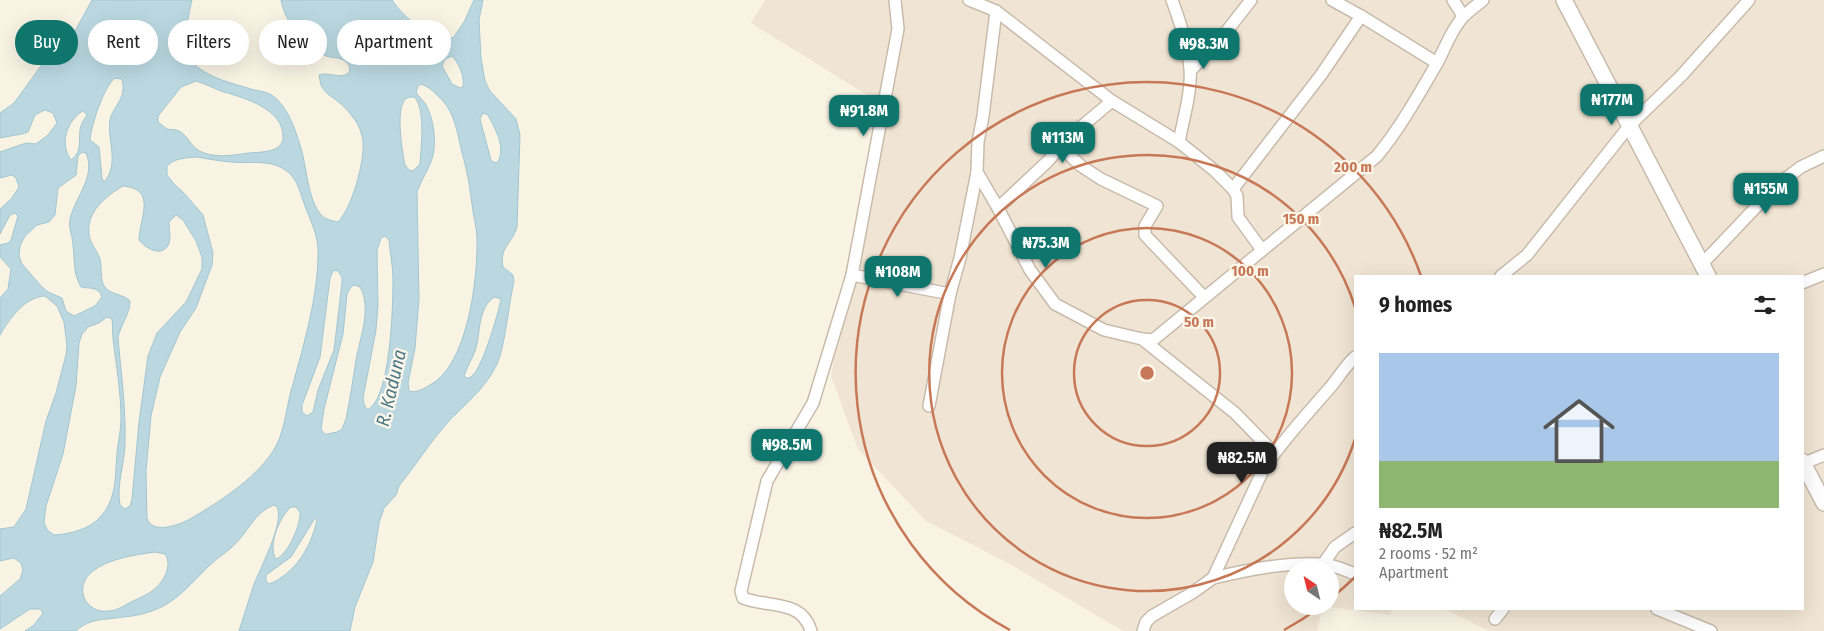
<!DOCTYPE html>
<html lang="en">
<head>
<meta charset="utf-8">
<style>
  :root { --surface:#fff; --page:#f2f2f2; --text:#222; --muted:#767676; --accent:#0f766e }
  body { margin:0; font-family:"Fira Sans Condensed",sans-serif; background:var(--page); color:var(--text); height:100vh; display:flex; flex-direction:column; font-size:19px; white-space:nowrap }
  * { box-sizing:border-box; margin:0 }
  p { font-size:16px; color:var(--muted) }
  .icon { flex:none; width:28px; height:28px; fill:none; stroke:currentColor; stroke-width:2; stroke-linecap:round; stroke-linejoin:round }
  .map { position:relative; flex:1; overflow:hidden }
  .panel { position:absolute; left:1354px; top:275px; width:450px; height:335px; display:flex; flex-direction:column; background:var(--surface); border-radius:0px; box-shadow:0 5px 20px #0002 }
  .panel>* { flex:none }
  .hud { position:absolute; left:15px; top:20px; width:475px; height:45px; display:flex; gap:10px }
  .needle { width:32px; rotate:325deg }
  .buttons { position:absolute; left:1284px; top:560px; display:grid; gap:10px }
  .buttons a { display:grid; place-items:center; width:55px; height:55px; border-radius:50%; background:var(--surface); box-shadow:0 5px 20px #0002; font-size:25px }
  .price { position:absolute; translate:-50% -42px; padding:0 11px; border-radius:10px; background:var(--accent); color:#fff; font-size:16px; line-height:32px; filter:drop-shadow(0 1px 2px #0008) }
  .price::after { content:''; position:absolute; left:50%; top:30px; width:15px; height:11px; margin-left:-8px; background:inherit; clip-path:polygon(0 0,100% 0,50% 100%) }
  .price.current { background:#222; color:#fff }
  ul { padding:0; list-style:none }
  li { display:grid; align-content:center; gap:10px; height:265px; padding:0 25px }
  li span { display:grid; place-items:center; height:155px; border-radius:0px; color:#555 }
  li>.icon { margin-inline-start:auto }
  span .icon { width:90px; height:90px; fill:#fffc; stroke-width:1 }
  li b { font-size:21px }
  h2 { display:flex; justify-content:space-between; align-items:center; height:60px; padding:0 25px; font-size:21px }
  .pill { padding:0 18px; border-radius:22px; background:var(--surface); box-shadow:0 5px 20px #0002; font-size:18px; line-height:45px }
  .pill.current { background:var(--accent); color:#fff }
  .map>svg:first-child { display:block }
  .residential { fill:#f0e5d4 }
  .water { fill:#bbd8e0; stroke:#a3c6d1; fill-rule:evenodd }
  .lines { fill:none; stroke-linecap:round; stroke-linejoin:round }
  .minor-casing { stroke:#c9bbac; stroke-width:14 }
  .tertiary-casing { stroke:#c9bbac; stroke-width:18 }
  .minor { stroke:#fff; stroke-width:11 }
  .tertiary { stroke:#fff; stroke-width:15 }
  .ring { fill:none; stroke:#c77856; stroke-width:2.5 }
  .labels { text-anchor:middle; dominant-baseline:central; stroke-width:4.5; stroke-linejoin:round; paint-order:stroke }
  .water-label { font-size:19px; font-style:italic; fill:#4c7887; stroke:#fdf7ea }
  .centre { fill:#c77856; stroke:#fdf7ea; stroke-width:2.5 }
  .ring-label { font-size:15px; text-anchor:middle; font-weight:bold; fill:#c77856; stroke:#fdf7ea; stroke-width:4.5; stroke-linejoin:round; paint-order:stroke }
</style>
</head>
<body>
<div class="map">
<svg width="1824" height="631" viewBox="0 0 1824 631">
  <rect width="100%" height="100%" fill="#f9f3e4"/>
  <!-- residential -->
  <path class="residential" d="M 765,0 L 1824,0 L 1824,631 L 1489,631 L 1444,609 L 1802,609 L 1802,276 L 1355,276 L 1355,609 L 1392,609 L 1390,615 L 1323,606 L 1330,606 L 1330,569 L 1292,569 L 1292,606 L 1323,606 L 1317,631 L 1123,631 L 1008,563 L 926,521 L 858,449 L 831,376 L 880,103 L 751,23 Z"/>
  <!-- water -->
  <path class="water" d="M 92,0 L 192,0 C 189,13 183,40 187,53 C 196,75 228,82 248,88 C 255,91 267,91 273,96 C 288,107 295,129 300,145 C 307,165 307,199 321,215 C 325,219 332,221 338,222 C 352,208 365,161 363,141 C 362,133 359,126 355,120 C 350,113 343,105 336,100 C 331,96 325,93 322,87 C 320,84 320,79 319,75 C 329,71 339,80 349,73 C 350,69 350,65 346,62 C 340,56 331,59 324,55 C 303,45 285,22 281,0 L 392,0 C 406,21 428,36 453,38 L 464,22 L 474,0 L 483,0 L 479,20 L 481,58 L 485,81 L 490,91 L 516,119 L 520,135 L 517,227 C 512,244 499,247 503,267 L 513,275 L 514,281 C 509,304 506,335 500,356 C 491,384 467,402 448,422 C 430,442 416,465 399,486 L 396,495 L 384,508 L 379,523 L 373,562 L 355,607 L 350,631 L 239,631 C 244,616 248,602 253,587 C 259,570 285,523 277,507 L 274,505 C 257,511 250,527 239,540 C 231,550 219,556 210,565 C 197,577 185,592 170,602 C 157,611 138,616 123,617 C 105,620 89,618 76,631 L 25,631 L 34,625 L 43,613 L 40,609 L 30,609 L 0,629 L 0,596 L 20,579 L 23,570 L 21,563 L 14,558 L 0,561 L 0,529 L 14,527 L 26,509 L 46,421 L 56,393 L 66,355 L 67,345 L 64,322 L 57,306 L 45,296 C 25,297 9,319 0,335 L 0,298 L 8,289 L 11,269 L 0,257 L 0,245 L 8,243 L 11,240 L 18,216 L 15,213 L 10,215 L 0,234 L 0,209 L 12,198 L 19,187 L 16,178 L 12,175 L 0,178 L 0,152 L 26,143 L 36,144 L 48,135 L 57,123 L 53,113 L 45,110 L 35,115 L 28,132 L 22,134 L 0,138 L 0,113 L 14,103 L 46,59 L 74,33 ZM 452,56 C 459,63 465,77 463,87 L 460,88 L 452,84 L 442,66 L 445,59 ZM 115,78 L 122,79 C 127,100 113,105 110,120 C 107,141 120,164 104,182 L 102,178 L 99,147 L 90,140 C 91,126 104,86 115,78 ZM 196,81 C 206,84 215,89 224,92 C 246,98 284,110 283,137 C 283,153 260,152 249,153 C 234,155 219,158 204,153 C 190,148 189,136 179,131 C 175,129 171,130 167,129 C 164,127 161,124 158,122 L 158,116 L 181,87 ZM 421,84 C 427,86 432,90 437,95 C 457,112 457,136 464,160 C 468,175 470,189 472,204 C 473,216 477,227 477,238 C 478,278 468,365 430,385 C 423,389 417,393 409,391 L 408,383 L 415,348 L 419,299 L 417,192 C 421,180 428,171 432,159 C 437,144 434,119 426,105 C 423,100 419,97 416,92 L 418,86 ZM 414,97 C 426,108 421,148 420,164 L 413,171 L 409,170 L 405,165 C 402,151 396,113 404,101 C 406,97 410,97 414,97 ZM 83,111 L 87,115 C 85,118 82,122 81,126 C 77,138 84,151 71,160 C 59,144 67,120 83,111 ZM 483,113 L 488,115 C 495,129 507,148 497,163 L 493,162 L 491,160 L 480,119 ZM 82,152 L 86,153 C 96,177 76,195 70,219 C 68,228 73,236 73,246 C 75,260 73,274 81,287 C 90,289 98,286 102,297 L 95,306 L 74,316 L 66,311 L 62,298 L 48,292 L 42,287 L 22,264 L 19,256 L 20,246 L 25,236 L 37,225 L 49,222 L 55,215 L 58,188 L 76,175 L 78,156 ZM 197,157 C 208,159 219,161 231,162 C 250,164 273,158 289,173 C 298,181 300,193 304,203 C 309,218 318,234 318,250 C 319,292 304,344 293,384 C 287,402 285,430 276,446 C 260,476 219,502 190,519 C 179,525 152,535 147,518 L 146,471 L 151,416 L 160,377 L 180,332 L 196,308 L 212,265 L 213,253 L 203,215 L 183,192 L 174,184 L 167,175 L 167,166 C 175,158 185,158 197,157 ZM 123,186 C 158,189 139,219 139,240 C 145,248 163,259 169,243 C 171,237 169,229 169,222 L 176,215 L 183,220 L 196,241 L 202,257 L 202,269 L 186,302 L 157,333 L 148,356 L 139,422 L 132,499 L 130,506 L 125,509 L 120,505 C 116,485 125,463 125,443 C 126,407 121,373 118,337 C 121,324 130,314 130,301 C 124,294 110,295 104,286 C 100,279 102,267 100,259 C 97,250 90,244 89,234 C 86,212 106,196 123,186 ZM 385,236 L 389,240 C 390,253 393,267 393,279 C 393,304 391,400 367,410 L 364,404 L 363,398 L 376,330 L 378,305 L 377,250 L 381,238 ZM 337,270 L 342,277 L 342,283 L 334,350 L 318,390 L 313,412 L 307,416 L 302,412 L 302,405 L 320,357 L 330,278 L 333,271 ZM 354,285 L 360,287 C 372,309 360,337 356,360 C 353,380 350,399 346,419 L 342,429 L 337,432 L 328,434 L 324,434 L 321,429 L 324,409 L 343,334 L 347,294 L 351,287 ZM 495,297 L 501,299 C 498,315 483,365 473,375 C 470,378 469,378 466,378 L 464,376 C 467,367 472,359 475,351 C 481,334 477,307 495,297 ZM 107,317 L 112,319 C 113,325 112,332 113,338 C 116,365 121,391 121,419 C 121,430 118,442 117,453 C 115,475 117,497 102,515 C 91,529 71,534 54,535 L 47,530 L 44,522 L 46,506 L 63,454 L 76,386 L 79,343 L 82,334 L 88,327 L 99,323 ZM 291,507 L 296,507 L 300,512 C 301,524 288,555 276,559 C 267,546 280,516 291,507 ZM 315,518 L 317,519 C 312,546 295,574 269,584 L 266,581 L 266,575 L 291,557 ZM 155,552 L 165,554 C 171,562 167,575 161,582 C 154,592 144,596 133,601 C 125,605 117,611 108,611 C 86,614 72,587 93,571 C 110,558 135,555 155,552 Z"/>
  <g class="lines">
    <defs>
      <g id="minor">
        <path d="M 969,0 L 996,11 L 1112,101 L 1179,142 L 1215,171 L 1233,189 L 1237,196 L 1238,217 L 1262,250"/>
        <path d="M 1172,0 C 1180,22 1188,45 1190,69 C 1192,91 1183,120 1179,142"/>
        <path d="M 1332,0 L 1361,16 L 1437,63"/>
        <path d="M 1453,0 L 1463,16"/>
        <path d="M 1191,70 L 1219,41 L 1251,0"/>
        <path d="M 1060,146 L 1081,166 L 1101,179 L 1157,206 L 1145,226 L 1145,235 L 1204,297"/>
        <path d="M 977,172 L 998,208 L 1030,270 L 1055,304 L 1104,330 L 1142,339 L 1153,340 L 1377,156 C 1400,128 1418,96 1436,65 C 1445,49 1450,32 1462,18 C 1468,11 1476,6 1483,0"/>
        <path d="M 1233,189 L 1321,75 L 1361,16"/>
        <path d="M 998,208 L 1048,161 L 1069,137 L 1112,101"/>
        <path d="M 1702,264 L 1777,185 L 1801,167 L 1824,156"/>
        <path d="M 852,275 L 950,294"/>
        <path d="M 1501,276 L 1527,255 L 1630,125 L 1681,76 L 1749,0"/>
        <path d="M 1802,283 L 1824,274"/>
        <path d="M 1142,339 L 1235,413 L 1274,453"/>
        <path d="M 929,406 L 950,294 L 960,258 L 977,172 L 978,142 L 983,116 L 996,11"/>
        <path d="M 1802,464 L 1824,455"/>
        <path d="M 1323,564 L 1335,547 L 1355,533"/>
        <path d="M 1213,578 C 1247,570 1285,562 1321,564 C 1332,564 1345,570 1355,574"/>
        <path d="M 1657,609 L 1711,631"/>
        <path d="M 1495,619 L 1503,609"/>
        <path d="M 811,631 C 802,599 768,608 743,598 L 741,591 L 767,481 L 813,403 L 852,275 L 898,29 L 895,0"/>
        <path d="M 1143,631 L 1146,622 L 1152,616 L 1192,593 L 1213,578 L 1264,468 C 1283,440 1306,415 1328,390 C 1338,379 1344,367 1355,357"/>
      </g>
      <g id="tertiary">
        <path d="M 1564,0 L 1708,276"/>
        <path d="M 1802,461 L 1824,503"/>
      </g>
    </defs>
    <!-- minor casing -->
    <use href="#minor" class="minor-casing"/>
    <!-- tertiary casing -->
    <use href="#tertiary" class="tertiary-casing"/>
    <!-- minor -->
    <use href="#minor" class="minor"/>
    <!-- tertiary -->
    <use href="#tertiary" class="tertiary"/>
  </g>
  <!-- distance rings -->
  <g class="ring">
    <circle cx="1147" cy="373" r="73"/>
    <circle cx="1147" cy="373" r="145"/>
    <path d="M1355 439A218 218 0 1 1 1355 307"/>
    <path d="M1355 577A291 291 0 0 1 1330 599M1320 607A291 291 0 0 1 1284 630M1010 630A291 291 0 1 1 1421 276"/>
  </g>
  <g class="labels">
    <!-- water labels -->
    <g class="water-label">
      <text transform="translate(391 388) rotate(-77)">R. Kaduna</text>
    </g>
  </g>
  <circle cx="1147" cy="373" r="8" class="centre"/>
  <g class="ring-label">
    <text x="1353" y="172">200 m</text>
    <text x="1301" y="224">150 m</text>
    <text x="1250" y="276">100 m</text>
    <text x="1199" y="327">50 m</text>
  </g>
</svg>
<div class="buttons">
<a><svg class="needle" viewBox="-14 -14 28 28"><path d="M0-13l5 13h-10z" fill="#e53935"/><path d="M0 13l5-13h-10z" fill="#767676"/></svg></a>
</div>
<b class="price" style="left:1204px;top:70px">₦98.3M</b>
<b class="price" style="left:1612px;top:126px">₦177M</b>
<b class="price" style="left:864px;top:137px">₦91.8M</b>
<b class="price" style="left:1063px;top:164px">₦113M</b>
<b class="price" style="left:1766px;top:215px">₦155M</b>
<b class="price" style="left:1046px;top:269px">₦75.3M</b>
<b class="price" style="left:898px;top:298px">₦108M</b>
<b class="price" style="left:787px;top:471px">₦98.5M</b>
<b class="price current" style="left:1242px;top:484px">₦82.5M</b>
<div class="hud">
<a class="pill current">Buy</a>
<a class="pill">Rent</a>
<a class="pill">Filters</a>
<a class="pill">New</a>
<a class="pill">Apartment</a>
</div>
<section class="panel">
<h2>9 homes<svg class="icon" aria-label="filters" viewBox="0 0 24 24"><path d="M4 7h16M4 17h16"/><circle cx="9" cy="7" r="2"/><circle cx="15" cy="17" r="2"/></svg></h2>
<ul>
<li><span style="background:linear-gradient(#a9c7e8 70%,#8fb573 0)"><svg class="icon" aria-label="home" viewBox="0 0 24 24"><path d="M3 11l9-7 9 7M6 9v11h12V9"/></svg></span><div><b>₦82.5M</b><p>2 rooms · 52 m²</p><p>Apartment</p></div></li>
</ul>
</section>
</div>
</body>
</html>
